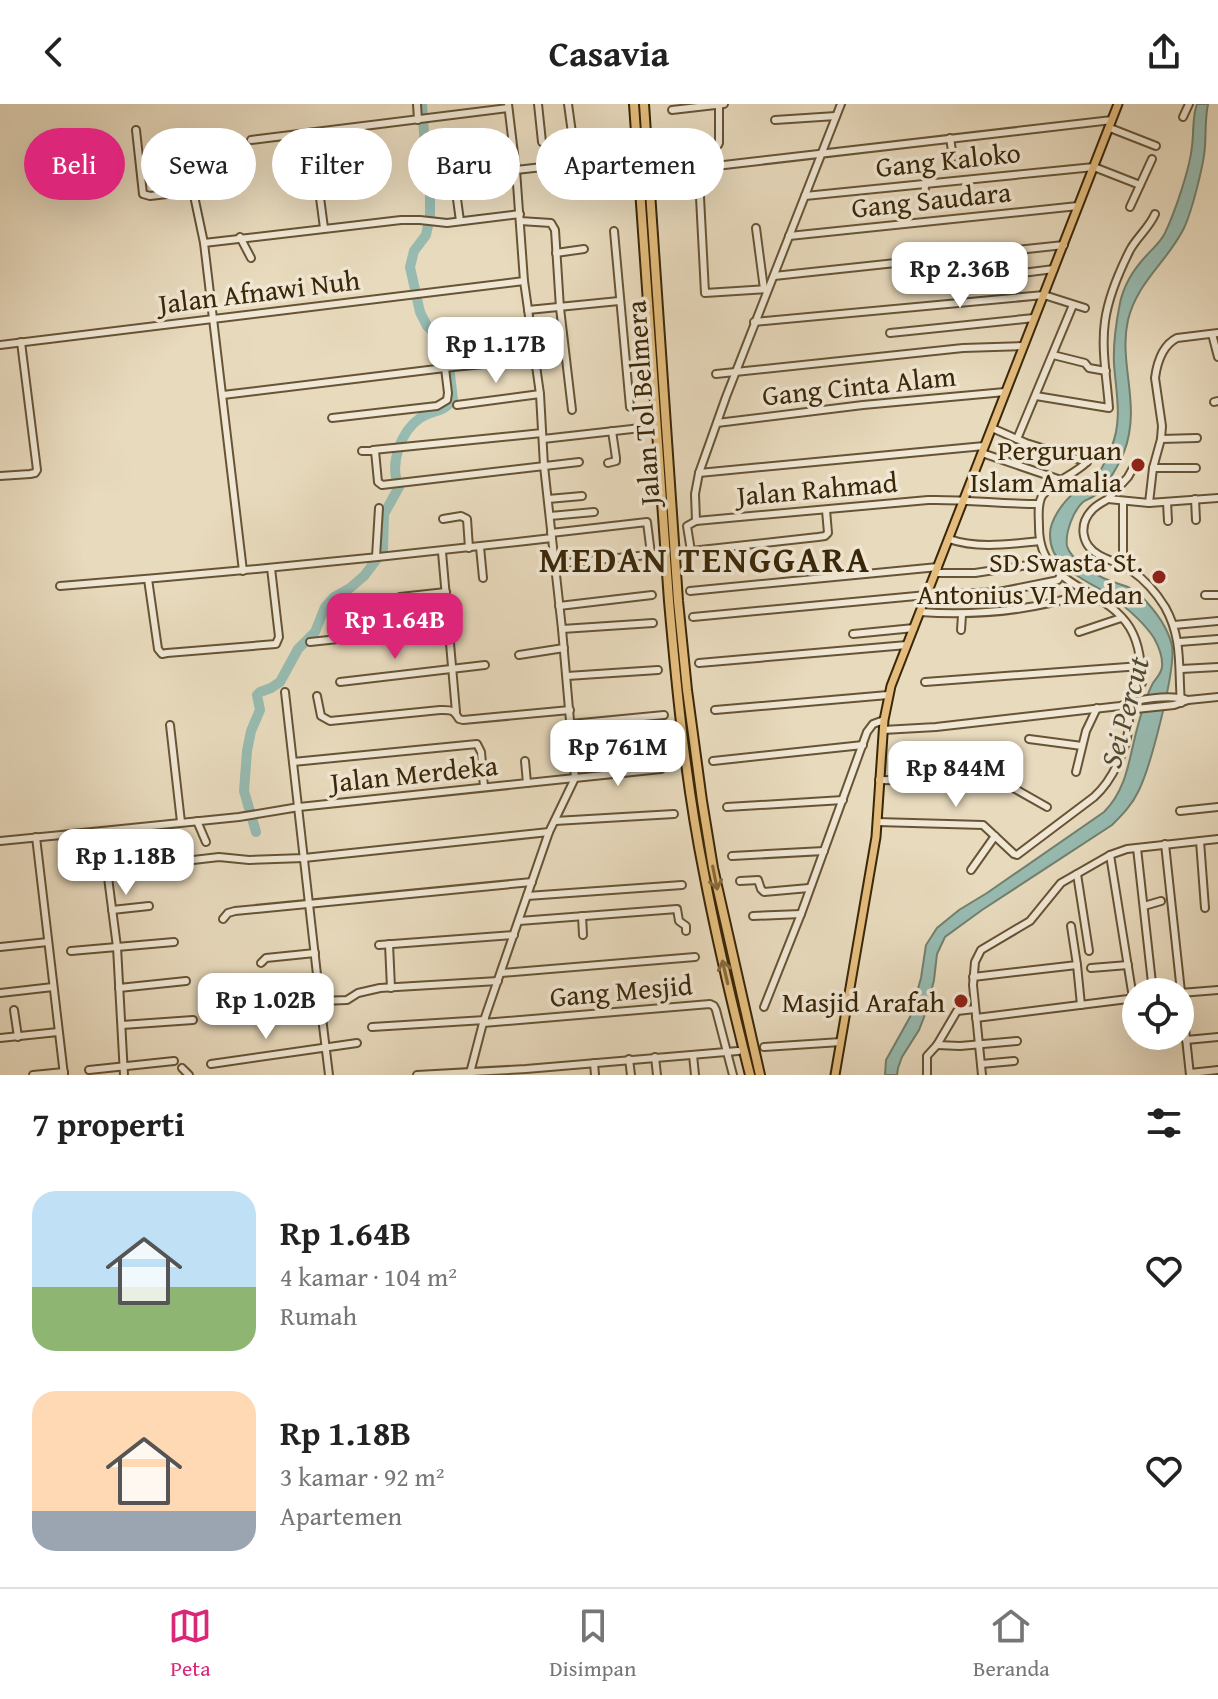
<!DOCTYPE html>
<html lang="id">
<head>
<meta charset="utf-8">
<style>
  :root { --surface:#fff; --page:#f2f2f2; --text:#222; --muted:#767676; --line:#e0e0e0; --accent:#db2777 }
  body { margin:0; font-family:"Gentium Book Plus",serif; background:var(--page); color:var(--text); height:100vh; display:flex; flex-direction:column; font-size:30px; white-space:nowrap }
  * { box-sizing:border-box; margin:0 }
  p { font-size:26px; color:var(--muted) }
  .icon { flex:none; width:44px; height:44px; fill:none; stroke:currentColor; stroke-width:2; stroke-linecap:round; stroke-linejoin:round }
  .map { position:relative; height:971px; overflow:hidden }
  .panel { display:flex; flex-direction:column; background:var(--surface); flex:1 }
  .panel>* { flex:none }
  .banner { position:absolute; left:24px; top:24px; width:800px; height:72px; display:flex; gap:16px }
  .controls { position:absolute; left:1122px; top:874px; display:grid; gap:16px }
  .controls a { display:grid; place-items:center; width:72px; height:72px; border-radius:50%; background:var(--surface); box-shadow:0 8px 32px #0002; font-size:40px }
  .price { position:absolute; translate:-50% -68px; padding:0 18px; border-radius:16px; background:#fff; color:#222; font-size:26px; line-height:52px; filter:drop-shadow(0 2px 4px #0008) }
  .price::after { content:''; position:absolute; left:50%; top:48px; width:24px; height:18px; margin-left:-12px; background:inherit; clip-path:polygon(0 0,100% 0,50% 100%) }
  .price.active { background:var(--accent); color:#fff }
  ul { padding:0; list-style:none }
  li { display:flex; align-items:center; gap:24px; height:200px; padding:0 32px }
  li span { display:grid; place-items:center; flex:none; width:224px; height:160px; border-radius:24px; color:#555 }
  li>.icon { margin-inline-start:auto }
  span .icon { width:96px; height:96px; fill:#fffc; stroke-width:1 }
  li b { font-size:34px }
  h2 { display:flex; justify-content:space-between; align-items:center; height:96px; padding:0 32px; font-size:34px }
  .chip { padding:0 28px; border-radius:36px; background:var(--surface); box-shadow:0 8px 32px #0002; font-size:28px; line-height:72px }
  .chip.active { background:var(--accent); color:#fff }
  header { display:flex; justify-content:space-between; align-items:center; height:104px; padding:0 32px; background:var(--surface); font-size:36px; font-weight:600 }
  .dock { display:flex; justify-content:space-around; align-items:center; height:112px; border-top:2px solid var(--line); background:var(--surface); font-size:22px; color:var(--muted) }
  .dock a { display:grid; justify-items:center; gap:4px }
  .dock .active { color:var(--accent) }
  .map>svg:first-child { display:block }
  .water { fill:#97bbb1; stroke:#72806d; stroke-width:2 }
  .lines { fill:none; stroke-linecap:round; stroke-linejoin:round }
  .river { stroke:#97bbb1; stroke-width:10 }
  .minor-casing { stroke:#665435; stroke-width:10 }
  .major-casing { stroke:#3a2708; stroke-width:11 }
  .highway-casing { stroke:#3a2708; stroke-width:12 }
  .minor { stroke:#f0e7d4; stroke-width:6 }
  .major { stroke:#e4bd7e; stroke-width:7 }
  .highway { stroke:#e4bd7e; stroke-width:8 }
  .oneway { stroke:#866a3d }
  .poi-dot { fill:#8f2418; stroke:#f0e7d4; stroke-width:3 }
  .labels { text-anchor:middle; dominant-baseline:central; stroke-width:7; stroke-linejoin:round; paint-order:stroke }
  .street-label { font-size:28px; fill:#3a2708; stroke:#f0e7d4 }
  .poi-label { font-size:28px; fill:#3a2708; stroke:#f0e7d4; text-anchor:end }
  .water-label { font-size:30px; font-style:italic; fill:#514c32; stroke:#f0e7d4 }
  .district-label { font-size:36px; font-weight:bold; letter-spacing:2px; fill:#3a2708; stroke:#f0e7d4 }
</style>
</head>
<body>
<header><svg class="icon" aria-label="back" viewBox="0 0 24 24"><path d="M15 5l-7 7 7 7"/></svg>Casavia<svg class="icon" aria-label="share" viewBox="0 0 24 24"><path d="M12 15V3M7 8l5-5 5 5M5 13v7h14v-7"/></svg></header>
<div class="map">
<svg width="1218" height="971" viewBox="0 0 1218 971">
  <rect width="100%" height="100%" fill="#e8dabd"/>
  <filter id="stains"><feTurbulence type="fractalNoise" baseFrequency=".0025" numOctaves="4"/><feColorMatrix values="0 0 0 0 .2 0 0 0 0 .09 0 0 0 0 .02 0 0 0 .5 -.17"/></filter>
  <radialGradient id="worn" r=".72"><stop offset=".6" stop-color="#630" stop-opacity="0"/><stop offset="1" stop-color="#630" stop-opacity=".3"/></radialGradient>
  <!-- water -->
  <path class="water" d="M 1197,0 L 1208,0 C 1205,14 1206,28 1205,42 C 1204,60 1192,107 1184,124 C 1168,157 1137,178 1128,216 C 1118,260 1142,301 1124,348 C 1120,359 1107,381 1098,389 C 1094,393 1088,395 1083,398 C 1073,407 1065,429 1067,442 C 1070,455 1097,472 1108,476 C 1120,481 1131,482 1140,491 C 1154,505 1168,523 1172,542 C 1176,566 1150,665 1138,688 C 1132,701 1122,711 1112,721 L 982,806 L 945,833 L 937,850 L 934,876 L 926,908 L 919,926 L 902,953 L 898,964 L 897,971 L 885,971 L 886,956 L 910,913 L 921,874 L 926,841 L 937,824 L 959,806 L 987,789 L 1104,708 C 1127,685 1129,655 1137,625 C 1141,610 1146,592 1153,579 C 1157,573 1161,570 1162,563 C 1163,553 1159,543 1154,534 C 1143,517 1127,504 1111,492 C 1088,476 1049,465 1050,430 C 1050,416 1063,398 1074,389 C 1080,384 1088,382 1094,376 C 1101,367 1107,354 1111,344 C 1123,317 1116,288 1114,260 C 1113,240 1116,219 1120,199 C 1124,180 1133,166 1146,152 C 1153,144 1160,139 1165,129 C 1175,108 1190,64 1192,42 C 1194,27 1192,14 1197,0 Z"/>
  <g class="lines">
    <!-- river -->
    <path class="river" d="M 256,728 L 244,687 L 247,647 L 251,627 L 260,606 L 257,591 L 260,588 L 271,584 L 280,578 L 298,545 L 315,528 L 325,503 L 334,493 L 350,484 L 364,472 L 383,447 L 384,410 L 399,383 C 389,361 400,328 420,314 C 434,305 441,310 453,296 L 450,270 L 444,246 L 439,234 L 427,222 L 420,208 L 410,163 L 414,147 L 426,131 L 430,112 L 430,80 L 426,58 L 422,0"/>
    <defs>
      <g id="minor">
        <path d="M 417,0 L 418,16"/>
        <path d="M 538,0 L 542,38"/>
        <path d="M 568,0 L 572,29"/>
        <path d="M 672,6 L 724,0"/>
        <path d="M 1183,13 L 1189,0"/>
        <path d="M 775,16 L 836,12"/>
        <path d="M 1110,24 L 1156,42"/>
        <path d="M 136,26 L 143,90 L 150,92 L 193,87 L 204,139 L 243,467"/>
        <path d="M 950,34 L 953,53"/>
        <path d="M 251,36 L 508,4"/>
        <path d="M 450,44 L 460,117"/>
        <path d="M 660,47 L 718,41 L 719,39 L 719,0"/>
        <path d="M 516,66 L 622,54"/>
        <path d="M 681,66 L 1112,16"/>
        <path d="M 289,71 C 298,69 309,65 317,71 L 324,124"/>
        <path d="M 805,92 L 1094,63 L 1140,81"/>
        <path d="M 700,93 L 705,189 L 768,185"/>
        <path d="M 1130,103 L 1152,55"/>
        <path d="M 924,105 L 925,80"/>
        <path d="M 520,117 L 551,119 L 555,126 L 560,204 L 572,306"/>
        <path d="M 756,124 L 764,185"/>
        <path d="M 614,127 L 630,303"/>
        <path d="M 789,132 L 1078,102"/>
        <path d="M 240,133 L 251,154"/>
        <path d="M 204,139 L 401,116 L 420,116 L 447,119 L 520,110"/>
        <path d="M 556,149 L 584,145"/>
        <path d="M 774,172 L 1064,141"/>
        <path d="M 989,173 L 1054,165"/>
        <path d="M 528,206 L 619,197"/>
        <path d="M 754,218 L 1044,191 L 1085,204"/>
        <path d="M 890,229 L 1034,214"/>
        <path d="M 1212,230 L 1218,253"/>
        <path d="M 0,241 L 524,177"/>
        <path d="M 1053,251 L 1085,259 L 1089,264 L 1106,267"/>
        <path d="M 716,270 L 963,244 L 1023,242"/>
        <path d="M 223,291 L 453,263 L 535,255"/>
        <path d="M 1036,292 L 1109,304 C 1107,276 1101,245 1105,217 C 1108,195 1120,166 1130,146 C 1137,133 1149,124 1155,110"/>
        <path d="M 1214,298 L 1218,297"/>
        <path d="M 457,301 L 540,290"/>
        <path d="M 332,314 L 437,302 L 447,296 L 448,289 L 445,264"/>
        <path d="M 717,319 L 863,301 L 1005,288"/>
        <path d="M 992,324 L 1026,339 L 1087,358"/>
        <path d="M 543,335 L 641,324"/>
        <path d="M 1017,335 L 1073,201"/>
        <path d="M 1161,335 L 1197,334"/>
        <path d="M 373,346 L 542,329"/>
        <path d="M 362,347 L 375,347 L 378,378 L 382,381 L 579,358"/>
        <path d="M 982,349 L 1061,376"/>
        <path d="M 608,359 L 616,357 L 616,354 L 612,327"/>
        <path d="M 1133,364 L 1128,373 L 1108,395 L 1149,399 L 1218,394"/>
        <path d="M 1153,364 L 1196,364"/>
        <path d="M 699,369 L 984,342"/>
        <path d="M 0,372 L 30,370 L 35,369 L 37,366 L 21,238"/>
        <path d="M 548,395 L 582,392"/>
        <path d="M 1108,395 C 1103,398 1097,401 1093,405 C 1078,420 1081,441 1099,451 C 1110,457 1122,460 1132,467 C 1145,476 1157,490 1165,503 C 1183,535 1178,564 1181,599"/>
        <path d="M 1195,395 L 1196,416"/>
        <path d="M 1167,398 L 1168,417"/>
        <path d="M 1149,399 L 1153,364 L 1161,335 L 1162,322 L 1155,274 C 1157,259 1163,241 1177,234 L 1218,229"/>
        <path d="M 826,406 L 828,429 L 825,432 L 818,433 L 691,447 L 687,422 L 696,417 L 928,396 C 965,395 1001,400 1039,400"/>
        <path d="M 550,412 L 594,408"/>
        <path d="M 443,415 L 461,412 L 467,415 L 469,444"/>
        <path d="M 696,417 L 695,390 L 699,369 L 726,293 L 841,0"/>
        <path d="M 551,429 L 647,418 L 651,450"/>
        <path d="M 949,435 C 977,445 1010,440 1040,437"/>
        <path d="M 480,443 L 483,474"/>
        <path d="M 442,448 L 456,608"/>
        <path d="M 376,453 L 379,404"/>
        <path d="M 555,460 L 648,451"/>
        <path d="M 1121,461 L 1123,455 L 1123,398"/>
        <path d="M 936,469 L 975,469 L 1048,458"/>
        <path d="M 148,475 L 158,545 L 162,550 L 167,549 L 276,540 L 279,533 L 271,464"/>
        <path d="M 60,482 C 224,469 388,453 552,434"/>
        <path d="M 690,487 L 938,463"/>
        <path d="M 1205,491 L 1218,491"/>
        <path d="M 400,493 L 446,488"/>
        <path d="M 559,502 L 652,491"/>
        <path d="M 920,508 C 976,512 1034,506 1087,489"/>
        <path d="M 693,513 L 927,491 L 999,488 L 1054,477 L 1058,476 L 1061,471"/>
        <path d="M 1174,521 L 1218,517"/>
        <path d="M 562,525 L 653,519"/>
        <path d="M 961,526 L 962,511"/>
        <path d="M 1079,528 L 1121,514"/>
        <path d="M 853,530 L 914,524"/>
        <path d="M 310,538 L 450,523"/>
        <path d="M 1179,538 L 1218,535"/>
        <path d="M 519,551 L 564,544"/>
        <path d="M 699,559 L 907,541"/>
        <path d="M 1181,565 L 1218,563"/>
        <path d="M 567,572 L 658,566"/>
        <path d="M 340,578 L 485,561"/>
        <path d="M 925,578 L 1141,562"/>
        <path d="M 317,592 L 321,612 L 330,617 L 440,606 C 451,606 453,605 459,615 L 463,616 L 570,606"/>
        <path d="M 1127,605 L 1136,605 L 1174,601 L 1188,596 L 1218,593"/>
        <path d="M 715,606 L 888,591"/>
        <path d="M 571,620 L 664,611"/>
        <path d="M 170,621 L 181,718"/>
        <path d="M 883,626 L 936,623 L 1120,602 C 1137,595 1170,590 1188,596"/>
        <path d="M 1029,635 L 1082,642"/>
        <path d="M 654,639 L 657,664"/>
        <path d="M 525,657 L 527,679"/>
        <path d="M 713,657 L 863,641"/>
        <path d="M 293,658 L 477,640 L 481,648 L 484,683"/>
        <path d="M 1076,668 L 1086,627 L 1097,604"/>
        <path d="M 879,676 L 1003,678 L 1047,703"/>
        <path d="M 727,703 L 843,696"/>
        <path d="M 1180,707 L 1218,703"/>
        <path d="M 197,717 L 206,738"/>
        <path d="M 555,717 L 674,710"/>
        <path d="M 877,718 L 983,721 L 1014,750 L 1017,751 L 1094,693 C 1112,677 1128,644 1129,619 C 1129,610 1127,602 1128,593 L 1142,579 C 1141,560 1140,541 1130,524 C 1104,481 1039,485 1039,423 C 1039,413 1037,401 1042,392 C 1053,377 1074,371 1087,358"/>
        <path d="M 36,733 L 64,971"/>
        <path d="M 0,737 L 102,727"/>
        <path d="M 1200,737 L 1205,804"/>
        <path d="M 1165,740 L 1190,971"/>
        <path d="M 1137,744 L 1153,888"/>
        <path d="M 1110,751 L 1133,894"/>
        <path d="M 732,752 L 824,747"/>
        <path d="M 107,766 L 219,753 L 249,756 L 304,754 L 549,728"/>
        <path d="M 971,766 L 995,732"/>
        <path d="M 1077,770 L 1089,847"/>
        <path d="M 740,777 L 758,776 L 761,785 L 764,788 L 809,784"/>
        <path d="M 527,792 L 682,781"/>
        <path d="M 1144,802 L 1161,797"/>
        <path d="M 112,806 L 149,802"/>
        <path d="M 582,812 L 583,831"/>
        <path d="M 753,812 L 801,810"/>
        <path d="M 223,815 L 228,809 L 235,807 L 532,778"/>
        <path d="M 519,817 L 677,805 L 679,817 L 686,822 L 686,827"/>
        <path d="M 389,840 L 391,884"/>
        <path d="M 379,841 L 514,831"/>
        <path d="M 0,843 L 48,838"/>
        <path d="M 71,847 L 174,838"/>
        <path d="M 261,859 L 266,854 L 315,849"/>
        <path d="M 1077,861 L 1081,901"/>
        <path d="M 1091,864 L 1128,861"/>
        <path d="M 501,869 L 695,853"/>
        <path d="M 973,873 L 1077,861 L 1071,822"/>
        <path d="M 119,884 L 186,877"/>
        <path d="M 0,889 L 53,883"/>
        <path d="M 1180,889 L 1218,886"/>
        <path d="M 227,898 L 231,902 L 241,905 L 320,897 L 285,588"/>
        <path d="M 764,903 L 801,810 L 867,628 L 873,620 L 884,616"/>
        <path d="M 14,906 L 18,933"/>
        <path d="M 976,914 L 1136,894"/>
        <path d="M 483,919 L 710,900 L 714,902 L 716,906 L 733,971"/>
        <path d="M 122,921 L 193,916"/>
        <path d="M 372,923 L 485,916"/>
        <path d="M 0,934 L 58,928"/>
        <path d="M 1186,936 L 1218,933"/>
        <path d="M 937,941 L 960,942 L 1017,937"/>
        <path d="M 764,943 L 841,938"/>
        <path d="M 693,951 L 695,971"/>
        <path d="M 655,953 L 657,971"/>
        <path d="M 629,955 L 631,971"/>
        <path d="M 594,959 L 595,971"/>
        <path d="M 211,960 L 357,939"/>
        <path d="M 981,960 L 1014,957"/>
        <path d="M 182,964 L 189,971"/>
        <path d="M 89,966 L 174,957"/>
        <path d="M 470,969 L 483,919 L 549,728 L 575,674 L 562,525 L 544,362 L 540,290 L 524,177 L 516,66 L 508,0"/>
        <path d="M 1190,969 L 1218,966"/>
        <path d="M 33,971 L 64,968"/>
        <path d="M 124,971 L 117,843 L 102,727 L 239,713 L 299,703 L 661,665"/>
        <path d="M 329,971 L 320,897 L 347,896 L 358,889 L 380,884 L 498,877"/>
        <path d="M 417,971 L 526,965 L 738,947"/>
        <path d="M 927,971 L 927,952 L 937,941 L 957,907 L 975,905"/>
        <path d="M 982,971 L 973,881 L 975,858 L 981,846 L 1030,817 L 1061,779 L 1110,751 L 1127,745 L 1218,735"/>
      </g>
      <path id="major" d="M 835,971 L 876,733 L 884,616 L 891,582 L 1118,0"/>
      <g id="highway">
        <path d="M 634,0 L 669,497 C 677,588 686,680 704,769 C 717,837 733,904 750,971"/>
        <path d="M 644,0 L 678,497 L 687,586 L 702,697 L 713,764 L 760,971"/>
      </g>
    </defs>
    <!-- minor casing -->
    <use href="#minor" class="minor-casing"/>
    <!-- major casing -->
    <use href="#major" class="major-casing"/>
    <!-- highway casing -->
    <use href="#highway" class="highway-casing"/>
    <!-- minor -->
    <use href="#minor" class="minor"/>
    <!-- major -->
    <use href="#major" class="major"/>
    <!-- highway -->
    <use href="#highway" class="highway"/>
  </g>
  <!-- one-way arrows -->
  <defs><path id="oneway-shaft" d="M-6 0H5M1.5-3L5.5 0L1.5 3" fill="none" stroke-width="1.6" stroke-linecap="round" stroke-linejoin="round" transform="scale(2)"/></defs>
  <g class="oneway">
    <use href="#oneway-shaft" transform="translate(715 774) rotate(79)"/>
    <use href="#oneway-shaft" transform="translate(725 868) rotate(-103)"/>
  </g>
  <!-- markers -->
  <g class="poi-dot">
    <circle cx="1138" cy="361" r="8"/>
    <circle cx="1159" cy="473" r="8"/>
    <circle cx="961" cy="897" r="8"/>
  </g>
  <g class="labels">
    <!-- street labels -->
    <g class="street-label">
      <text transform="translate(948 55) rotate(-6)">Gang Kaloko</text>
      <text transform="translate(931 95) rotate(-6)">Gang Saudara</text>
      <text transform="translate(259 187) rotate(-7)">Jalan Afnawi Nuh</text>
      <text transform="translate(859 281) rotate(-6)">Gang Cinta Alam</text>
      <text transform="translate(642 299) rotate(-94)">Jalan Tol Belmera</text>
      <text transform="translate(817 384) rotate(-5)">Jalan Rahmad</text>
      <text transform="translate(414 669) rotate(-6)">Jalan Merdeka</text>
      <text transform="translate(621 886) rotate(-5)">Gang Mesjid</text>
    </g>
    <!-- poi labels -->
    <g class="poi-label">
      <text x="1122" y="345">Perguruan<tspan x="1122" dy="32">Islam Amalia</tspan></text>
      <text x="1143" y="457">SD Swasta St.<tspan x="1143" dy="32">Antonius VI Medan</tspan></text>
      <text x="945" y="897">Masjid Arafah</text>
    </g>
    <!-- water labels -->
    <g class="water-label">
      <text transform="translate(1124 608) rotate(-75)">Sei Percut</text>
    </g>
    <!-- district labels -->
    <g class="district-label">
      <text x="705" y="454">MEDAN TENGGARA</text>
    </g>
  </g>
  <rect width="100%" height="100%" filter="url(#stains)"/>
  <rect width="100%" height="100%" fill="url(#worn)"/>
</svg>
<div class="controls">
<a><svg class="icon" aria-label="locate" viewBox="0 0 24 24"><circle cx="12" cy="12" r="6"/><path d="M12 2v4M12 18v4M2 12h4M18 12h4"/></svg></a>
</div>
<b class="price" style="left:960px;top:206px">Rp 2.36B</b>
<b class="price" style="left:496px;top:281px">Rp 1.17B</b>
<b class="price active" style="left:395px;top:557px">Rp 1.64B</b>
<b class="price" style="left:618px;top:684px">Rp 761M</b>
<b class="price" style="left:956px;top:705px">Rp 844M</b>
<b class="price" style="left:126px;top:793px">Rp 1.18B</b>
<b class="price" style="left:266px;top:937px">Rp 1.02B</b>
<div class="banner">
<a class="chip active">Beli</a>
<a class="chip">Sewa</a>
<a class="chip">Filter</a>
<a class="chip">Baru</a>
<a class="chip">Apartemen</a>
</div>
</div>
<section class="panel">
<h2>7 properti<svg class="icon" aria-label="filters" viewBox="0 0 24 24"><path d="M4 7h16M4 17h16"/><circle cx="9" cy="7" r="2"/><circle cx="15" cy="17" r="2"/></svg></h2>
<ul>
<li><span style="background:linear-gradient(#bfe0f5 60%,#8fb573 0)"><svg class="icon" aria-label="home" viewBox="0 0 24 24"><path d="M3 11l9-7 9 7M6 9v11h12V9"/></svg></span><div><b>Rp 1.64B</b><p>4 kamar · 104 m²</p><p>Rumah</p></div><svg class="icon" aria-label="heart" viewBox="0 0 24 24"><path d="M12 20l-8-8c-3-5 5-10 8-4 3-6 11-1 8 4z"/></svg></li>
<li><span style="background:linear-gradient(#ffd9b3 75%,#9aa5b1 0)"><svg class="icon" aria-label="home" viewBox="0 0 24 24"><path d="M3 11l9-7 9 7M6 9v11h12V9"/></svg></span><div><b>Rp 1.18B</b><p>3 kamar · 92 m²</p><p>Apartemen</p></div><svg class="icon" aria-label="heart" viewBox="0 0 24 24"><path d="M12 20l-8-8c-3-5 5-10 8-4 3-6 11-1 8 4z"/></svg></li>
</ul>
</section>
<nav class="dock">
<a class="active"><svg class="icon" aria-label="map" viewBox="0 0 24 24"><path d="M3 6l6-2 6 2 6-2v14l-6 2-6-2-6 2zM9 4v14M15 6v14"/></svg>Peta</a>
<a><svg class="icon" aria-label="saved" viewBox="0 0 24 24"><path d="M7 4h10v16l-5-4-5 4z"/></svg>Disimpan</a>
<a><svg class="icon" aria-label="home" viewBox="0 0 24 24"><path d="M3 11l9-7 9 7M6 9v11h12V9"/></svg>Beranda</a>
</nav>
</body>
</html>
